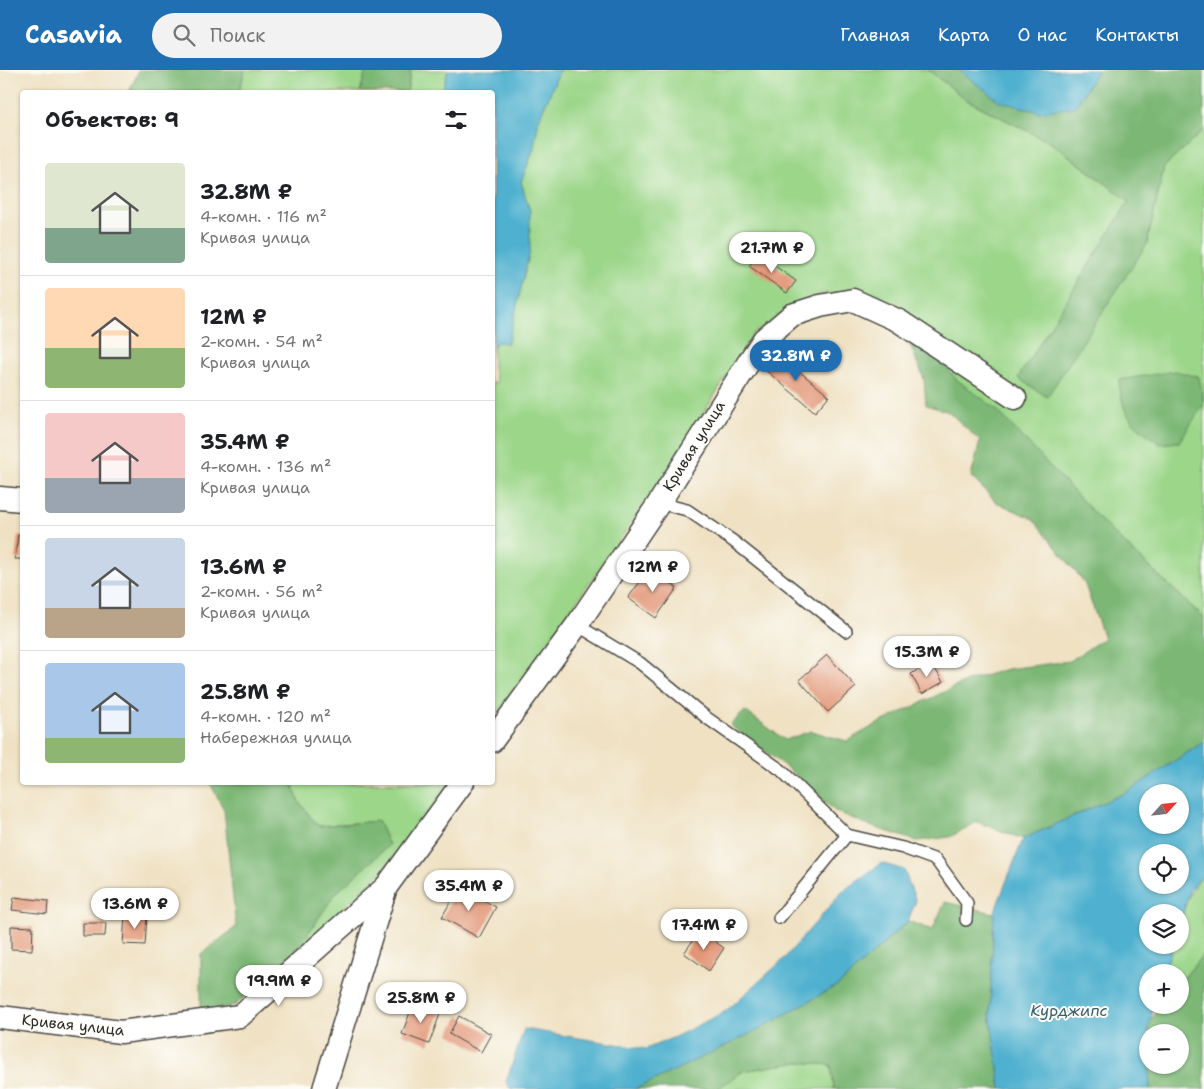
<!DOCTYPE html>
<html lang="ru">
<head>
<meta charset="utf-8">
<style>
  :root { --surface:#fff; --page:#f2f2f2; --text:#202124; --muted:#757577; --line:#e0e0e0; --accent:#1f6fb2 }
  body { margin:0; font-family:"Shantell Sans",sans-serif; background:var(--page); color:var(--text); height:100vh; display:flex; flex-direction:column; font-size:19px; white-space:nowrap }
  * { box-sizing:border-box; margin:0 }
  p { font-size:16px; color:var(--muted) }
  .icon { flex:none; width:28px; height:28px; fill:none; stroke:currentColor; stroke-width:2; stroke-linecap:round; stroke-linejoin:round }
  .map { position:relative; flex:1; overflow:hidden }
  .side { position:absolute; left:20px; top:20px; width:475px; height:695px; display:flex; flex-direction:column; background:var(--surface); border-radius:5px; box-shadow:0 1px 4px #0004 }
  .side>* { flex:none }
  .needle { width:32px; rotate:63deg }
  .buttons { position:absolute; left:1139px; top:714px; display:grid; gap:10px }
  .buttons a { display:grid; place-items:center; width:50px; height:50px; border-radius:50%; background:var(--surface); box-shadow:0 1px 4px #0004; font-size:25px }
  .price { position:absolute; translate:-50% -42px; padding:0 11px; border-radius:18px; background:#fff; color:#222; font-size:16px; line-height:32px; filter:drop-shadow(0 1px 2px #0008) }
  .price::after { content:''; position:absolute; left:50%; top:30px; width:15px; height:11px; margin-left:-8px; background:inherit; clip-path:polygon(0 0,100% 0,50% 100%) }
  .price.on { background:var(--accent); color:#fff }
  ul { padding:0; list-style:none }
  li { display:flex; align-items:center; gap:15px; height:125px; padding:0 25px }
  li+li { border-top:1px solid var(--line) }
  li span { display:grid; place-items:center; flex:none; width:140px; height:100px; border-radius:5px; color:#555 }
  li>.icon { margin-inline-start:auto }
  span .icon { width:60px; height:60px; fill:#fffc; stroke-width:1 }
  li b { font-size:21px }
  h2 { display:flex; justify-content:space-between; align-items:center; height:60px; padding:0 25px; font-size:21px }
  header { display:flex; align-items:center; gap:30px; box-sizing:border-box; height:70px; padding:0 25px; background:var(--accent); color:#fff }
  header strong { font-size:24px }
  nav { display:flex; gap:28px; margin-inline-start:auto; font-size:18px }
  .search { width:350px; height:45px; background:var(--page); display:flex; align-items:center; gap:12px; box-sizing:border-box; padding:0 18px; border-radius:28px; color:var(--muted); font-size:19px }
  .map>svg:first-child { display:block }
  .green { fill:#9bd689; stroke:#63805a }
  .forest { fill:#7cb775; stroke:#547150 }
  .water { fill:#50b1cf; stroke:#3e6e7d; fill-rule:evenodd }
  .building { fill:#e29576 }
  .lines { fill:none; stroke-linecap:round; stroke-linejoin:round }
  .lane-casing { stroke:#484642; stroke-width:14 }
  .street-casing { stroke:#484642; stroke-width:25 }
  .lane { stroke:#fff; stroke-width:11 }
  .street { stroke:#fff; stroke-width:22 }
  .labels { text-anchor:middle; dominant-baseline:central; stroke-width:4; stroke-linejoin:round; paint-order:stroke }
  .street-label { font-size:15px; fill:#2b2b2b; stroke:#fdfcf7 }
  .water-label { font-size:16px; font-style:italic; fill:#3a616d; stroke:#fdfcf7 }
</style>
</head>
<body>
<header>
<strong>Casavia</strong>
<div class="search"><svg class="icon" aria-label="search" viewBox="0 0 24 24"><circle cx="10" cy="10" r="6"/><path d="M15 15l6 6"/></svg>Поиск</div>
<nav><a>Главная</a><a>Карта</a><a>О нас</a><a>Контакты</a></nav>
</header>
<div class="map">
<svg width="1204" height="1019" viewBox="0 0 1204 1019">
  <rect width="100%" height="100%" fill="#fdfcf7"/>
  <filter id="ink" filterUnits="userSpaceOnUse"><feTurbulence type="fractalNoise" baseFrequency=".02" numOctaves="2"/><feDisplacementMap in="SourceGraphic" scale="10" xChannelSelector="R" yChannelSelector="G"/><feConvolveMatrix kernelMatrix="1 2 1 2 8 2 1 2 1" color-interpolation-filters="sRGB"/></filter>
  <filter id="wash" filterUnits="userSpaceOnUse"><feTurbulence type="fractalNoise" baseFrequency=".0096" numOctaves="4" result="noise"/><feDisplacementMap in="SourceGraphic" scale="20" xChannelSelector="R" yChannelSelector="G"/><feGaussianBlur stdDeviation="1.12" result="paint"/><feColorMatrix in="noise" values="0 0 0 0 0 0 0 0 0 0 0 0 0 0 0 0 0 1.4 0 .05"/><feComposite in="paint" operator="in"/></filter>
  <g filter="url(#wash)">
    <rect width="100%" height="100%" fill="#efe1c2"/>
    <!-- green -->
    <g class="green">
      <path d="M 245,0 L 366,0 L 367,2 L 360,22 L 239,22 Z"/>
      <path d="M 411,0 L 448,0 L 442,22 L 407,22 Z"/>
      <path d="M 560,0 L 928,0 L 967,30 L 1053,74 L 1129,131 L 1018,308 L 1147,174 L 1164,97 L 1204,60 L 1204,548 L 1109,459 L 995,339 L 957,310 L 926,276 L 911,277 L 855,222 L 822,224 L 754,263 L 656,418 L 493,650 L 492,445 L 495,429 L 492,404 L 492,313 L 497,313 L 493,297 L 493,277 L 497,272 L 508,273 L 530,141 L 521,112 L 533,81 L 539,49 Z"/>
      <path d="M 292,713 L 449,713 L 415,761 L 378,806 L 297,880 L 335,824 L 389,775 L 378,751 L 318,756 L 299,732 Z"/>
      <path d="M 1204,804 L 1204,883 L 1180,913 L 1180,902 L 1164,902 L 1173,875 L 1180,875 C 1180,846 1185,826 1204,804 Z"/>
      <path d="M 799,992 L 831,995 L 834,1019 L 717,1019 L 743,1001 Z"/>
    </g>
    <!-- forest -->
    <g class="forest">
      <path d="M 139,0 L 245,0 L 239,22 L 129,22 Z"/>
      <path d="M 366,0 L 411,0 L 407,22 L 360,22 Z"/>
      <path d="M 928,0 L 959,0 L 999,31 L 1075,37 L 1098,0 L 1204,0 L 1204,60 L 1164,97 L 1147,174 L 1047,327 L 1018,308 L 1129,131 L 1053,74 L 967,30 Z"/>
      <path d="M 926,276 L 957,310 L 995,338 L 1109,459 L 1204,548 L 1204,672 L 1127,722 L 1023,769 L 977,752 L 950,767 L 917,771 L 870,756 L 835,741 L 790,700 L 730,655 L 745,641 L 785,670 L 811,661 L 847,671 L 877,654 L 967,611 L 1007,599 L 1070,591 L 1104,568 L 1084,512 L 1033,449 L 996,432 L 971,407 L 980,371 L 949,342 L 926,335 L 924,309 L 911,277 Z"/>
      <path d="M 1175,301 L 1199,307 L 1204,334 L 1179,372 L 1160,374 C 1130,351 1123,349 1119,310 Z"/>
      <path d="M 210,713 L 292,713 L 299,732 L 318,756 L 378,751 L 389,775 L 335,824 L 297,880 L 235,935 L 201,942 L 201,884 L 236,857 L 224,740 Z"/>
      <path d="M 945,832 L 994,843 L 990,944 L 1001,1019 L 834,1019 L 831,995 L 799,992 L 743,1001 L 717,1019 L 634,1019 L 840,914 L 908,851 L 932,860 Z"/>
      <path d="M 1204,883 L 1204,1019 L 1150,1019 L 1149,995 L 1180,995 L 1180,962 L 1148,962 L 1148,953 L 1163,935 L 1180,935 L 1180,913 Z"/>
    </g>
    <!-- water -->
    <g class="water">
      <path d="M 448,0 L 560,0 L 539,49 L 533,81 L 521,112 L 530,141 L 530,181 L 508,273 L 497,272 L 493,277 L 492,22 L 442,22 Z"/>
      <path d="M 959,0 L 1098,0 L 1075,37 L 1039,42 L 999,31 Z"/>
      <path d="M 1204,672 L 1204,804 L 1190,820 L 1180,853 L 1180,842 L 1148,842 L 1148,875 L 1173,875 L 1164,902 L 1148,902 L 1148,935 L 1154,935 L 1148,962 L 1150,1019 L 1001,1019 L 990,944 L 994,843 L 1023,769 L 1127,722 ZM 1180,722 L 1180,755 L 1148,755 L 1148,722 ZM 1180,782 L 1180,815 L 1148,815 L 1148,782 Z"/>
      <path d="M 881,793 L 904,800 L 916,831 L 908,851 L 840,914 L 750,964 L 640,1017 L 634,1019 L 511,1019 L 506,1012 L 524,959 L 646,979 L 677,966 L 726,941 L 783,890 L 843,821 Z"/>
    </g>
    <g id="blocks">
      <!-- building -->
      <g class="building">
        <path d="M 758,184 L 796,211 L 787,223 L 749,196 Z"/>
        <path d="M 776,282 L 829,326 L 815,342 L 763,298 Z"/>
        <path d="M 18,465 L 22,466 L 22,489 L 15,489 Z"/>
        <path d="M 650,498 L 677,518 L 656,548 L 628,528 Z"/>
        <path d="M 827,585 L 856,617 L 828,642 L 799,610 Z"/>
        <path d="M 931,592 L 943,612 L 922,624 L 911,604 Z"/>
        <path d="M 459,817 L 496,837 L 479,868 L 442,847 Z"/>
        <path d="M 14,827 L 48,831 L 47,844 L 12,840 Z"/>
        <path d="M 125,845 L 147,846 L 145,875 L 123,874 Z"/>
        <path d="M 83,853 L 106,853 L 105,866 L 83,866 Z"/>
        <path d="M 11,856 L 33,857 L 32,880 L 11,879 Z"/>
        <path d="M 700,861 L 724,878 L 709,901 L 684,883 Z"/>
        <path d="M 413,934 L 440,944 L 429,974 L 402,964 Z"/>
        <path d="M 459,946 L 491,964 L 481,982 L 449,964 Z"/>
      </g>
    </g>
  </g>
  <g filter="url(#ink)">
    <use href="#blocks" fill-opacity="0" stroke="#484642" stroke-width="1"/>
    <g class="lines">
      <defs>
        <g id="lane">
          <path d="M 659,433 L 687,440 L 733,471 L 846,561"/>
          <path d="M 577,555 L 640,593 L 707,648 L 781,700 L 847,765 L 903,778 L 936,790 L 967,833 L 966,850"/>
          <path d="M 779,848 L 847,765"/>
        </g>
        <g id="street">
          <path d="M 0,428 L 22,430"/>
          <path d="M 492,671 L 577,555 L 659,433 L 752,287 L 764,269 L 792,245 L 820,236 L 853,230 L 899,251 L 1015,328"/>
          <path d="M 0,947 L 121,962 L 240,946 L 386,817 L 463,712"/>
          <path d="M 324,1019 L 386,817"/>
        </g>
      </defs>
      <!-- lane casing -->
      <use href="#lane" class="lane-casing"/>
      <!-- street casing -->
      <use href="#street" class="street-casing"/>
      <!-- lane -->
      <use href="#lane" class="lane"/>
      <!-- street -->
      <use href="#street" class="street"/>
    </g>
  </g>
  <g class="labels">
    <!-- street labels -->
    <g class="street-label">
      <text transform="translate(694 376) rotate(-58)">Кривая улица</text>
      <text transform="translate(73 955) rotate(6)">Кривая улица</text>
    </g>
    <!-- water labels -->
    <g class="water-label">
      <text x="1069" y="940">Курджипс</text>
    </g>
  </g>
</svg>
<div class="buttons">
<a><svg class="needle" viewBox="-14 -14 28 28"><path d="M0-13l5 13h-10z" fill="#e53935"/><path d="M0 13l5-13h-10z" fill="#757577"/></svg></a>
<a><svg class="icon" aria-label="locate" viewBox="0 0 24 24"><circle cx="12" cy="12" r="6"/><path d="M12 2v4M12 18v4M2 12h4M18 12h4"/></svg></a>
<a><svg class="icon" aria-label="layers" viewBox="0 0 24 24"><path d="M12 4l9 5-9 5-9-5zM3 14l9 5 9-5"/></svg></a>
<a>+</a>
<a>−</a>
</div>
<b class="price" style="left:772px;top:204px">21.7M ₽</b>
<b class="price on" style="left:796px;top:312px">32.8M ₽</b>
<b class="price" style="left:653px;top:523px">12M ₽</b>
<b class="price" style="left:927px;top:608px">15.3M ₽</b>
<b class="price" style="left:469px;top:842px">35.4M ₽</b>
<b class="price" style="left:135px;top:860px">13.6M ₽</b>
<b class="price" style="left:704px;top:881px">17.4M ₽</b>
<b class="price" style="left:279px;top:937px">19.9M ₽</b>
<b class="price" style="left:421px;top:954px">25.8M ₽</b>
<section class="side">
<h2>Объектов: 9<svg class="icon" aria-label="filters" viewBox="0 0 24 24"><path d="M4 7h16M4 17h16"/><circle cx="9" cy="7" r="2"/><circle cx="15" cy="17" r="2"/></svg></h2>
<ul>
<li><span style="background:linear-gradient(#dfe7d0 65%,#7fa58c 0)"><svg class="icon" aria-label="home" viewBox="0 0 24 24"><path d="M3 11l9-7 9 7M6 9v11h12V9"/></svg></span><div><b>32.8M ₽</b><p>4-комн. · 116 m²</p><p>Кривая улица</p></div></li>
<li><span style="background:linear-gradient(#ffd9b3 60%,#8fb573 0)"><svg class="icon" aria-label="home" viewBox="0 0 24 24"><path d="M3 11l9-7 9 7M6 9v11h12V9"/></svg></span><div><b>12M ₽</b><p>2-комн. · 54 m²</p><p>Кривая улица</p></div></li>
<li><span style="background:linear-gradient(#f6c9c9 65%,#9aa5b1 0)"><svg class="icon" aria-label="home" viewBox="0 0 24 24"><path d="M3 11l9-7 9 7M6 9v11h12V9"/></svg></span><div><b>35.4M ₽</b><p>4-комн. · 136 m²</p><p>Кривая улица</p></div></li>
<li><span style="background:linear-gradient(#c9d6e8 70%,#b9a48a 0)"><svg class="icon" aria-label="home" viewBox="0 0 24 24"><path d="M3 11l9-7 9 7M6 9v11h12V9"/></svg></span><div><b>13.6M ₽</b><p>2-комн. · 56 m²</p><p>Кривая улица</p></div></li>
<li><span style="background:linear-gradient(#a9c7e8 75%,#8fb573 0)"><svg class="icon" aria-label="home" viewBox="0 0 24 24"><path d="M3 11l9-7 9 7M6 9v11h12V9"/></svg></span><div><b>25.8M ₽</b><p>4-комн. · 120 m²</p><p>Набережная улица</p></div></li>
</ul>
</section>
</div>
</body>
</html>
